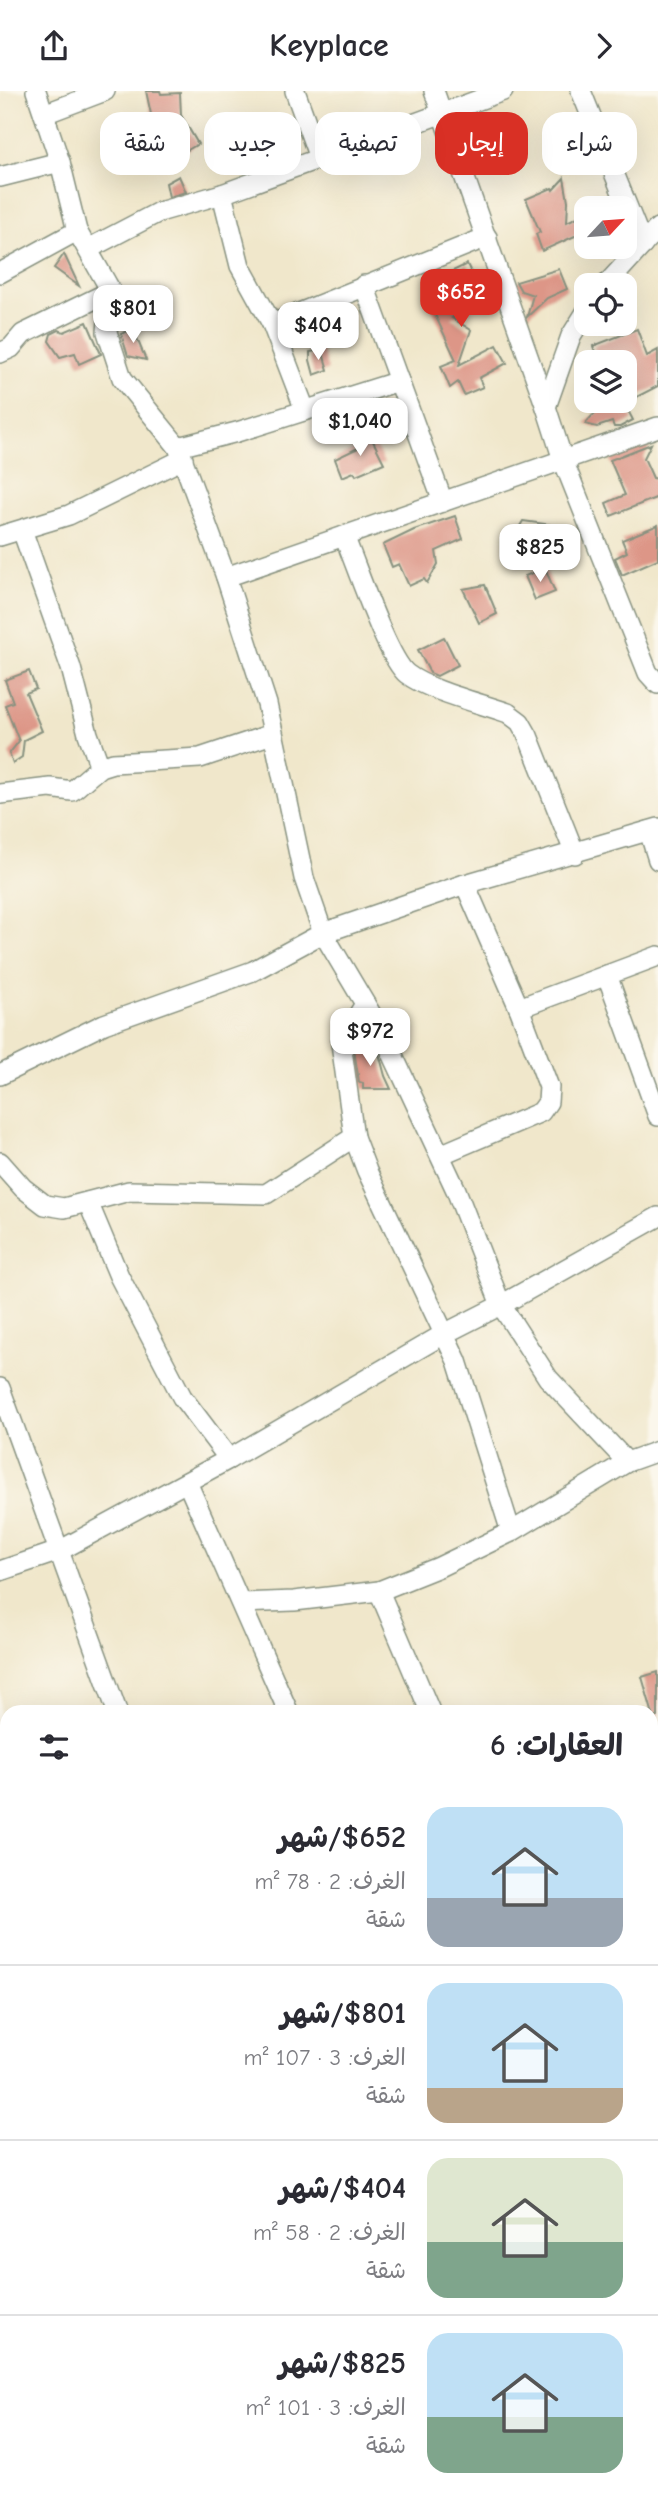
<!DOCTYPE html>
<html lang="ar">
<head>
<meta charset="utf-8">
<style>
  :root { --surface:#fff; --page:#f7f7f7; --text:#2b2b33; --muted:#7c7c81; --line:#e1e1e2; --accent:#d93025 }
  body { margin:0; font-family:"Comic Neue","Playpen Sans Arabic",sans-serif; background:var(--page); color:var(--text); direction:rtl; height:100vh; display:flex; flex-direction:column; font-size:26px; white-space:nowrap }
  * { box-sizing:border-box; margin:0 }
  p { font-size:23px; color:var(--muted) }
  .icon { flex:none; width:38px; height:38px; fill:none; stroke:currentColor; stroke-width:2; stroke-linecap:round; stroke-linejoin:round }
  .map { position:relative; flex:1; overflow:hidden; direction:ltr }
  .panel { position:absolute; left:0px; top:1614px; width:658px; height:800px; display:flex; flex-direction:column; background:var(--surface); border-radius:21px 21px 0 0; box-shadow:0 7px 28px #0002; direction:rtl }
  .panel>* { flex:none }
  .top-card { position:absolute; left:21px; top:21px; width:616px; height:63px; direction:rtl; display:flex; gap:14px }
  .needle { width:46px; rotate:64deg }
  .buttons { position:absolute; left:574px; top:105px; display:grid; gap:14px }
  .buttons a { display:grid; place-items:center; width:63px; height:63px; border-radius:14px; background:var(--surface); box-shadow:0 7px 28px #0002; font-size:35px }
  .price { position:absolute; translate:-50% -60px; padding:0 16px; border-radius:14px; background:#fff; color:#222; font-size:23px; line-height:46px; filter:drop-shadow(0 2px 4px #0008) }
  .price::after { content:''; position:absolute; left:50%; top:42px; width:21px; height:16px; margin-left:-10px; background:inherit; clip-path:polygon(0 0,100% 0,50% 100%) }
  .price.selected { background:var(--accent); color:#fff }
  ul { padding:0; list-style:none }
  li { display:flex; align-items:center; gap:21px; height:175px; padding:0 35px }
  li+li { border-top:2px solid var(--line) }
  li span { display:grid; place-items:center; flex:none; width:196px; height:140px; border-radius:21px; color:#555 }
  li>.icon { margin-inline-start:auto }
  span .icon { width:84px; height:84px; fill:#fffc; stroke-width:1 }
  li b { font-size:30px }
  h2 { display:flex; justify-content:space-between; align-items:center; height:84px; padding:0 35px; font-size:30px }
  .pill { padding:0 24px; border-radius:21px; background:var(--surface); box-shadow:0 7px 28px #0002; font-size:24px; line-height:63px }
  .pill.selected { background:var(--accent); color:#fff }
  header { display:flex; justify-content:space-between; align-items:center; height:91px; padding:0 35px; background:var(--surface); font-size:32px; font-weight:700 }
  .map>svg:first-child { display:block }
  .building { fill:#dd9687 }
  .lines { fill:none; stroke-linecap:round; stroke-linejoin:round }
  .minor-casing { stroke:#889280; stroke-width:22 }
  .minor { stroke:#fff; stroke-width:19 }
</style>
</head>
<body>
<header><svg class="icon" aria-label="forward" viewBox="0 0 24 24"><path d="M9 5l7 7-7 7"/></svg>Keyplace<svg class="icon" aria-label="share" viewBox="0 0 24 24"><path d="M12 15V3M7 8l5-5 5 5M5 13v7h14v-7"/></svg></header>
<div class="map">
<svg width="658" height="2413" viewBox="0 0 658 2413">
  <rect width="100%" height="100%" fill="#fbf7ec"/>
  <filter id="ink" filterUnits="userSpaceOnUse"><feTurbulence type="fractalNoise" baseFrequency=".0143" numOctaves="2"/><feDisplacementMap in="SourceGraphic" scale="14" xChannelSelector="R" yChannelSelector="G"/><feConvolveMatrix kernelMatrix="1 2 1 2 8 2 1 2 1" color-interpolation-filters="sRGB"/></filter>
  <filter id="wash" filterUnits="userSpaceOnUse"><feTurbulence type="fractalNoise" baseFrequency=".00686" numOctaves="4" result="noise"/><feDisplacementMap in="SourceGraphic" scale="28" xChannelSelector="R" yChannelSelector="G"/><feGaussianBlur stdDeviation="1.57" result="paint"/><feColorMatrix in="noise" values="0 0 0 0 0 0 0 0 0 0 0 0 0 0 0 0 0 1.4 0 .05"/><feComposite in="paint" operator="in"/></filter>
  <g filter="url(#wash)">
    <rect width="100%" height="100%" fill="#f0e7cb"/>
    <g id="blocks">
      <!-- building -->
      <g class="building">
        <path d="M 146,0 L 160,0 L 161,3 L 180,2 L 181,24 L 198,53 L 186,60 L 180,50 L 169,54 L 162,40 L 155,42 Z"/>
        <path d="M 179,85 L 186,101 L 169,106 L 166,92 Z"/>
        <path d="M 564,87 L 568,110 L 567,131 L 586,122 L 586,140 L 542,160 L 536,143 L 540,141 L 526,108 L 552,97 L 553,99 Z"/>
        <path d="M 64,163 L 79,195 L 54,177 Z"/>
        <path d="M 467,173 L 484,209 L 452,227 L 471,239 L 459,274 L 497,254 L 507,272 L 479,287 L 483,296 L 464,304 L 458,291 L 450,297 L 441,275 L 456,269 L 430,213 L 438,217 L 426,193 Z"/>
        <path d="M 559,178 L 567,198 L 547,207 L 527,226 L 533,204 L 521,200 L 516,191 Z"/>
        <path d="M 87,231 L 101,263 L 79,273 L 75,262 L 60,266 L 49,250 L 51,243 L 59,239 L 64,241 Z"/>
        <path d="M 133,238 L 146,269 L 128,265 L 121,243 Z"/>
        <path d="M 637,238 L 647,265 L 658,259 L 658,295 L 625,312 L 625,271 L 599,271 L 593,255 Z"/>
        <path d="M 322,259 L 328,279 L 314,284 L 310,269 L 310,261 Z"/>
        <path d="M 614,310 L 623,310 L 633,329 L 620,336 L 614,336 L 612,331 L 597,336 L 585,333 L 592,325 Z"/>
        <path d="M 367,344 L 372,348 L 384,372 L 356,384 L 354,381 L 342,386 L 335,368 L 358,357 L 362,345 Z"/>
        <path d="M 651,353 L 644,367 L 653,387 L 658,388 L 658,406 L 611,425 L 606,412 L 625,404 L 610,369 Z"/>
        <path d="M 455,425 L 463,448 L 436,460 L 438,473 L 427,492 L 424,488 L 409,495 L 399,473 L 392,476 L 383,454 L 414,439 Z"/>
        <path d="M 523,430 L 567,436 L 567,440 L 512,448 Z"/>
        <path d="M 658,434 L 658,468 L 622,484 L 615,467 L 627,461 L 622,449 Z"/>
        <path d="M 545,477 L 555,501 L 535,509 L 525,485 Z"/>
        <path d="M 485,494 L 497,523 L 479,532 L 463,498 Z"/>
        <path d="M 444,546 L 458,574 L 437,585 L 430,582 L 418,559 Z"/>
        <path d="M 29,580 L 36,598 L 26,602 L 42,640 L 24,649 L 22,666 L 13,672 L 9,663 L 19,650 L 5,614 L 13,611 L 5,589 Z"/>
        <path d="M 373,950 L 380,966 L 385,985 L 391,998 L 363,998 L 363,992 L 359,991 L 354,959 Z"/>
        <path d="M 658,1581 L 658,1626 L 654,1627 L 642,1586 Z"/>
      </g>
    </g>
  </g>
  <g filter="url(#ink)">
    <use href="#blocks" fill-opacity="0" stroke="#889280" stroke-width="2"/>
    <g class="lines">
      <defs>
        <g id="minor">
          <path d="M 36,0 L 60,71 L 77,140 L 111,200 L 107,241 L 122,287 L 178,356 L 226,486 L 267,613 L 304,787 L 323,842 L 383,943 L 456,1099 L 501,1214 L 548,1287 L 627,1371 L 658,1360"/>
          <path d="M 295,0 L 319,67"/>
          <path d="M 434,0 L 546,316 L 563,369 L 648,582 L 658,593"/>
          <path d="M 581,0 L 643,154"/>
          <path d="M 44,23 L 105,0"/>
          <path d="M 0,86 L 60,71"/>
          <path d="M 222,103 L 240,175 L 272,233 L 305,319"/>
          <path d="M 88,158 L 159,121 L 222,103 L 503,0"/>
          <path d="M 0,182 L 77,140"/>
          <path d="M 364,194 L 443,411"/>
          <path d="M 606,194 L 658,137"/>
          <path d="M 272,233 L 487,146"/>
          <path d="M 0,262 L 11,257 L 23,243 L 111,200"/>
          <path d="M 546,316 L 571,245 L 586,221"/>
          <path d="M 178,356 L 237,341 L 399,290"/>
          <path d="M 22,439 L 71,577 L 88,643 L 100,676"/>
          <path d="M 0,445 L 69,424 L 183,368"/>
          <path d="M 344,445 C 356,473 387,567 407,583 C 429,600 480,612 508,622 L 520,631 L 528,645 L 575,763"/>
          <path d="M 226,486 L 658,336"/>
          <path d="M 0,703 L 50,697 L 72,700 L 100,676 L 113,672 L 200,667 L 272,643"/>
          <path d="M 649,740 L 658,769"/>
          <path d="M 607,884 L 658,1025"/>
          <path d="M 365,913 L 341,952 L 354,1046 L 367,1080 L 457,1270 L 511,1441"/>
          <path d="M 519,917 L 658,865"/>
          <path d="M 0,984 L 104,933 L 253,880 L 323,842 L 465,793 L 658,737"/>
          <path d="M 440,1064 L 541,1021 L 548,1011 L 549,996 L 519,917 L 465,793"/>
          <path d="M 0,1071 L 23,1097 L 45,1114 L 64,1117 L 129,1100 L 266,1103 L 354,1046"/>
          <path d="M 88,1111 L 119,1185 L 182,1306 L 229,1368"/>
          <path d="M 0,1297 L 117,1620"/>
          <path d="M 187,1391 L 288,1620"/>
          <path d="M 0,1480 L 59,1460 L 229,1368 L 444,1243 L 501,1214 L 658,1126"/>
          <path d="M 379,1500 L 430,1620"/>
          <path d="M 241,1512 L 294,1510 L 379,1500 L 439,1476 L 511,1441 L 627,1371"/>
          <path d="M 0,1941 L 7,1938"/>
          <path d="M 651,2058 L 658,2055"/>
          <path d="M 651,2250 L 658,2267"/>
          <path d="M 400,2406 L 403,2413"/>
          <path d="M 52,2413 L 67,2406"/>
          <path d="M 646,2413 L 658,2408"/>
        </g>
      </defs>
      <!-- minor casing -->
      <use href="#minor" class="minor-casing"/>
      <!-- minor -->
      <use href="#minor" class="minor"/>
    </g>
  </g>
</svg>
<div class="buttons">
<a><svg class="needle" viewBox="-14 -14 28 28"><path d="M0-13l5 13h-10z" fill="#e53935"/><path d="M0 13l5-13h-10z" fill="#7c7c81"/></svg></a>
<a><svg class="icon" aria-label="locate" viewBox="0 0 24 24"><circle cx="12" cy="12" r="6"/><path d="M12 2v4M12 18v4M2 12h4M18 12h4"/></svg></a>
<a><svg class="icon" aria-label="layers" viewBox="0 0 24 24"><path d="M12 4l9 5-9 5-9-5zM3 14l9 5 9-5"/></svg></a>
</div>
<b class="price selected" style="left:461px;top:238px">$652</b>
<b class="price" style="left:133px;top:254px">$801</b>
<b class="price" style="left:318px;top:271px">$404</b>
<b class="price" style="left:360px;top:367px">$1,040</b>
<b class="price" style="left:540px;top:493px">$825</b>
<b class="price" style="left:370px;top:977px">$972</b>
<div class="top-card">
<a class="pill">شراء</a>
<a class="pill selected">إيجار</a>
<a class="pill">تصفية</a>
<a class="pill">جديد</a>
<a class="pill">شقة</a>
</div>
<section class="panel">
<h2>العقارات: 6<svg class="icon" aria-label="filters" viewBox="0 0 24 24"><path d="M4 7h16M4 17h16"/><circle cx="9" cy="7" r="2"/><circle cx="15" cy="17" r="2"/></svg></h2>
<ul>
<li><span style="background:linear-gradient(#bfe0f5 65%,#9aa5b1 0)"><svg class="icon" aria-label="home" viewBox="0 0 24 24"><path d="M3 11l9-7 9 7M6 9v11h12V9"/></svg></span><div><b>$652/شهر</b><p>الغرف: 2 · 78 m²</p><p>شقة</p></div></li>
<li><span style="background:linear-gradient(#bfe0f5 75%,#b9a48a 0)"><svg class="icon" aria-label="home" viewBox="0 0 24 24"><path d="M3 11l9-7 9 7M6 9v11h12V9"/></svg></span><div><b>$801/شهر</b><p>الغرف: 3 · 107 m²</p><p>شقة</p></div></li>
<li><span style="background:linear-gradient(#dfe7d0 60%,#7fa58c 0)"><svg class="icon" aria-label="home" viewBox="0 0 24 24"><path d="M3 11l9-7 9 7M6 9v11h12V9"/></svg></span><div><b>$404/شهر</b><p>الغرف: 2 · 58 m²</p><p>شقة</p></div></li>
<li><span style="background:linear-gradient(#bfe0f5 60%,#7fa58c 0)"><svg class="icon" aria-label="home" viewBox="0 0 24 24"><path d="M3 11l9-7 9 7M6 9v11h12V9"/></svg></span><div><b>$825/شهر</b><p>الغرف: 3 · 101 m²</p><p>شقة</p></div></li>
</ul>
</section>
</div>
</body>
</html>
